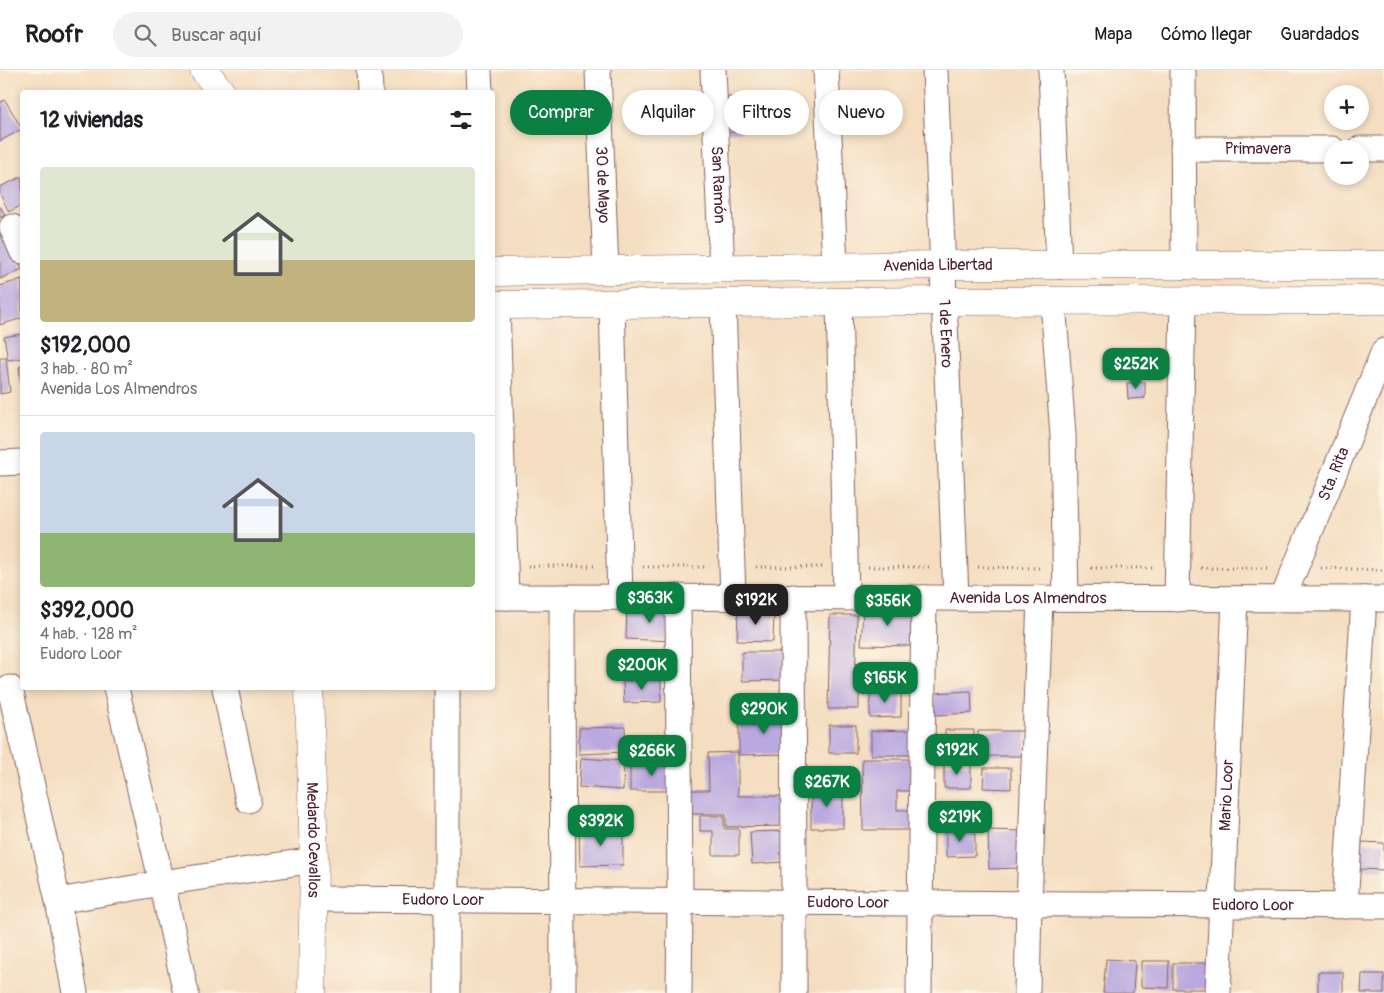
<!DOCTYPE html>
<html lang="es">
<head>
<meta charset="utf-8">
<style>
  :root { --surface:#fff; --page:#f2f2f2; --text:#202124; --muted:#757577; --line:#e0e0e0; --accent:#0b8043 }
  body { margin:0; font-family:Pangolin,sans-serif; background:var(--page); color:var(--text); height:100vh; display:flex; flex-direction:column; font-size:19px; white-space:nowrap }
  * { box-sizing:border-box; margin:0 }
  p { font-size:16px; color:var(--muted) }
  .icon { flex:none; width:28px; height:28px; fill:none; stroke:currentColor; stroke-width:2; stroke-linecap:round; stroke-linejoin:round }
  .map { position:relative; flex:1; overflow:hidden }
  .panel { position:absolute; left:20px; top:20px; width:475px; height:600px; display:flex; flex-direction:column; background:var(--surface); border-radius:5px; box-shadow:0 2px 8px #0003 }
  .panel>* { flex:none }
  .guide { position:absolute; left:510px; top:20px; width:475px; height:45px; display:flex; gap:10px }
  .tools { position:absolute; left:1324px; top:15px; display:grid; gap:10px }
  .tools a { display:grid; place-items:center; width:45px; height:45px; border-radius:50%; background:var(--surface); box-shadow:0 2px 8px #0003; font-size:25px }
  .price { position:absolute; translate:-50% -42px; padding:0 11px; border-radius:10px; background:var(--accent); color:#fff; font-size:16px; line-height:32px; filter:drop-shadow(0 1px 2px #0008) }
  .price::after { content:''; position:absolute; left:50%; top:30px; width:15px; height:11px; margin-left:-8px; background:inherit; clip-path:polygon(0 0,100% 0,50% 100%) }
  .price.on { background:#222; color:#fff }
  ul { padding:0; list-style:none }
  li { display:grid; align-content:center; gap:10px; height:265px; padding:0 20px }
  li+li { border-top:1px solid var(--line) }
  li span { display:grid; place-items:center; height:155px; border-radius:5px; color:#555 }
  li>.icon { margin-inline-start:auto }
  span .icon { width:90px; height:90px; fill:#fffc; stroke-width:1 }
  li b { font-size:21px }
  h2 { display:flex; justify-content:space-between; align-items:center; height:60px; padding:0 20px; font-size:21px }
  .chip { padding:0 18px; border-radius:22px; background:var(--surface); box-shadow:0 2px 8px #0003; font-size:18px; line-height:45px }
  .chip.on { background:var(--accent); color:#fff }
  header { display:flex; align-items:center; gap:30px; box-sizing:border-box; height:70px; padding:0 25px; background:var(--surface); border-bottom:1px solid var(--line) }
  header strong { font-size:24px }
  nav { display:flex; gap:28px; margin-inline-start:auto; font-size:18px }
  .search { width:350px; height:45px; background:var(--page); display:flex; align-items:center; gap:12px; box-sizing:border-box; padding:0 18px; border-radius:28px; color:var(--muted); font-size:19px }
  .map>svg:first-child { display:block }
  .building { fill:#b9a9df }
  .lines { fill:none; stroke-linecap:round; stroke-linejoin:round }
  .minor-casing { stroke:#86625f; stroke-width:27 }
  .tertiary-casing { stroke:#86625f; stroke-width:29 }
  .path { stroke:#86625f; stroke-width:3; stroke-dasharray:1 4; stroke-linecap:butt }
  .minor { stroke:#fff; stroke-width:25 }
  .tertiary { stroke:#fff; stroke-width:28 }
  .labels { text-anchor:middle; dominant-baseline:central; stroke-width:5; stroke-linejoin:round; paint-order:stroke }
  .street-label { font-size:16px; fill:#4a1f2b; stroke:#fcf5e5 }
</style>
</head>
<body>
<header>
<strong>Roofr</strong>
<div class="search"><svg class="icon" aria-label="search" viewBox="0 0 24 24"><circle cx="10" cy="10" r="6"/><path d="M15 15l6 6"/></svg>Buscar aquí</div>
<nav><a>Mapa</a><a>Cómo llegar</a><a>Guardados</a></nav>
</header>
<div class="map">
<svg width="1384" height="923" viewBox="0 0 1384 923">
  <rect width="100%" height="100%" fill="#fcf5e5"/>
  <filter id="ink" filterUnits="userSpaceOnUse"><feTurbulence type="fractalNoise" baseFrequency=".02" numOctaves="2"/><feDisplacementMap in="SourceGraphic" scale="10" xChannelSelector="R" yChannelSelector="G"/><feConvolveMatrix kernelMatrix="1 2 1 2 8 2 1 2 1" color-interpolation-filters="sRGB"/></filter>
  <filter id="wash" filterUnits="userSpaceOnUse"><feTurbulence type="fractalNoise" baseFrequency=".0096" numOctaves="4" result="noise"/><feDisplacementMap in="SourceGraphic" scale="20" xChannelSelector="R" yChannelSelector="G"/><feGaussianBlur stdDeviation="1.12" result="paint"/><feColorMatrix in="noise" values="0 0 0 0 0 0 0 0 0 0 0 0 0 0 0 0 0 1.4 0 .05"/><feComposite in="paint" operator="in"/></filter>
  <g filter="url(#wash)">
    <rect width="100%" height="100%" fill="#f4ddc0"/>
    <g id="blocks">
      <!-- building -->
      <g class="building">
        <path d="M 727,27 L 744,27 L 743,62 L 727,62 Z"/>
        <path d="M 5,30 L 22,59 L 0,71 L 0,33 Z"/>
        <path d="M 21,107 L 22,110 L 22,135 L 9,142 L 0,124 L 0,117 Z"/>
        <path d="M 0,136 L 5,145 L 0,148 Z"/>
        <path d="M 6,162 L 22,199 L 0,209 L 0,165 Z"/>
        <path d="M 22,209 L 22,248 L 0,255 L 0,216 Z"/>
        <path d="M 22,264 L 22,288 L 8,290 L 4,267 Z"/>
        <path d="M 0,288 L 6,288 L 10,322 L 0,324 Z"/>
        <path d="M 22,296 L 22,314 L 21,314 L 19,297 Z"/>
        <path d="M 1145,312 L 1145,328 L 1128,329 L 1127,313 Z"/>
        <path d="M 627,537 L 674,539 L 673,571 L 626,569 Z"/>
        <path d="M 863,538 L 915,540 L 913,576 L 861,575 Z"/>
        <path d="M 738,541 L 774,542 L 773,572 L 737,571 Z"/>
        <path d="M 830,545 L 857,545 L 855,614 L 859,614 L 859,639 L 828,639 Z"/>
        <path d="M 742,582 L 790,582 L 790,610 L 742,611 Z"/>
        <path d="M 661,610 L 661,632 L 624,633 L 623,611 Z"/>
        <path d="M 901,620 L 901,647 L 870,648 L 870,621 Z"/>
        <path d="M 971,621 L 972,643 L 934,645 L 934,623 Z"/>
        <path d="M 789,645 L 790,684 L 739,685 L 739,646 Z"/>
        <rect x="829" y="655" width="27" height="28"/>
        <path d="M 625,657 L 626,682 L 579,684 L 579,658 Z"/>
        <path d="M 914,660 L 915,685 L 871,685 L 871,661 Z"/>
        <path d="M 945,660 L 974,660 L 973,686 L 945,685 Z"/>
        <path d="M 978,661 L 1026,661 L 1025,686 L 978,686 Z"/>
        <path d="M 738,682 L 738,726 L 786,726 L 786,756 L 726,757 L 726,744 L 691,744 L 691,720 L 709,720 L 708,683 Z"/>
        <path d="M 581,688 L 624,691 L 623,720 L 579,717 Z"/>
        <path d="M 862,689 L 911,689 L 912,721 L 897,721 L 897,740 L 913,740 L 913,760 L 863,760 Z"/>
        <rect x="630" y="693" width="43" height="28"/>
        <path d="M 944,693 L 971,694 L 971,718 L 944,718 Z"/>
        <path d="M 984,698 L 1011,698 L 1011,719 L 983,718 Z"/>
        <rect x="811" y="718" width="32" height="40"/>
        <path d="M 700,746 L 724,746 L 724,759 L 739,759 L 739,785 L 713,785 L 713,761 L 700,761 Z"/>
        <path d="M 623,758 L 623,795 L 580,796 L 579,759 Z"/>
        <path d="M 946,760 L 975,760 L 975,786 L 946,787 Z"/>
        <path d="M 988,760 L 1022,761 L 1021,798 L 989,799 Z"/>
        <path d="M 783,761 L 784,792 L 752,794 L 750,762 Z"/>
        <path d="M 1362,772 L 1384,773 L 1384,800 L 1360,799 Z"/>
        <path d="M 1106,889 L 1135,891 L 1133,923 L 1103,923 Z"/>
        <path d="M 1141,891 L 1169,891 L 1168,918 L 1141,917 Z"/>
        <rect x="1173" y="893" width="34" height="26"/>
        <rect x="1318" y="902" width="25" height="21"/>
        <path d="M 1362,904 L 1384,904 L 1384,923 L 1361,923 Z"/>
      </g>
    </g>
  </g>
  <g filter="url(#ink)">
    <use href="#blocks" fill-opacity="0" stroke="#86625f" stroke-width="1"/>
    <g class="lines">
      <defs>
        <g id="minor">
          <path d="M 369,0 L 370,22"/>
          <path d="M 479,0 L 480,22"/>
          <path id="s1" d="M 598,0 L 606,200"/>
          <path id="s2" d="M 713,0 L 722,199"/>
          <path d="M 826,0 L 835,197"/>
          <path id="s3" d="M 935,0 L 956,528"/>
          <path d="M 1051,0 L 1059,196"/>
          <path d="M 1183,0 L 1184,196"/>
          <path id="s4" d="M 1183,79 L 1332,79"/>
          <path d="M 1360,79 L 1384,79"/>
          <path d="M 12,157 L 22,181"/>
          <path d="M 1053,231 L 1063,365 L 1066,528"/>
          <path d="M 839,232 L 846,528"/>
          <path d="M 723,233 L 733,527"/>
          <path d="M 612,234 L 620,527"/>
          <path d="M 497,235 L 506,527"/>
          <path d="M 0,393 L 22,392"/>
          <path id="s5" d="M 492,527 L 1384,529"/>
          <path d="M 562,527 L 563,923"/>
          <path d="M 678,527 L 680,832 L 679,923"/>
          <path d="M 793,527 L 794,833 L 794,923"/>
          <path id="s6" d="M 1283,528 L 1384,281"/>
          <path d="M 1177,529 L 1183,230"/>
          <path d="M 10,618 L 58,831 L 75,923"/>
          <path d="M 116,618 L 162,813 L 186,923"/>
          <path d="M 225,618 L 248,730"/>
          <path id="s7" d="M 313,829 L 1384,836"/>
          <path d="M 58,831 L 162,813 L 314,790"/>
          <path d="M 1345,836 L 1364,529"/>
          <path d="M 447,923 L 447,618"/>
          <path d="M 919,923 L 924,528"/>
          <path d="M 1027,923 L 1029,834 L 1040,528"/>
          <path id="s8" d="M 1218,923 L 1235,529"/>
        </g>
        <g id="tertiary">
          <path d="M 204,0 L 221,22"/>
          <path id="s9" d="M 492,202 L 943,195 L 1384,195"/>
          <path d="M 492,235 L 945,231 L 1384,230"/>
          <path id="s10" d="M 309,618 L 314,790 L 312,923"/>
        </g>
      </defs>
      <!-- minor casing -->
      <use href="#minor" class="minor-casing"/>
      <!-- tertiary casing -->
      <use href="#tertiary" class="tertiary-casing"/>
      <!-- path -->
      <g class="path">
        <path d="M 528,496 L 594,496"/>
        <path d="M 643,497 L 707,497"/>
        <path d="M 756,497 L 822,497"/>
        <path d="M 868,497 L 932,497"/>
        <path d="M 978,497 L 1042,498"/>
        <path d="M 1091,498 L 1154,498"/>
        <path d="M 1201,498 L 1269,498"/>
        <path d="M 1321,498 L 1384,500"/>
      </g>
      <!-- minor -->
      <use href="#minor" class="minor"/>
      <!-- tertiary -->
      <use href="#tertiary" class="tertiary"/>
    </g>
  </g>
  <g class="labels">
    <!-- street labels -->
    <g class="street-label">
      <text stroke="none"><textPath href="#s4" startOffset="75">Primavera</textPath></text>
      <text stroke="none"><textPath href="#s2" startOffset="115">San Ramón</textPath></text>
      <text stroke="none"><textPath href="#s1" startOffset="115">30 de Mayo</textPath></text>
      <text stroke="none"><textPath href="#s9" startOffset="446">Avenida Libertad</textPath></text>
      <text stroke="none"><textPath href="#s3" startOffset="264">1 de Enero</textPath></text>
      <text stroke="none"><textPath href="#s6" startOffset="134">Sta. Rita</textPath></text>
      <text stroke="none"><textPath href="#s5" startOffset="536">Avenida Los Almendros</textPath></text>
      <text stroke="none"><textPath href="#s8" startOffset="198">Mario Loor</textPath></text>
      <text stroke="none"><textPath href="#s10" startOffset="152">Medardo Cevallos</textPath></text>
      <text stroke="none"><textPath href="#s7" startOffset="130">Eudoro Loor</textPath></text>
      <text stroke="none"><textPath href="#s7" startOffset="535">Eudoro Loor</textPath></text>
      <text stroke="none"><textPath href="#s7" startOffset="940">Eudoro Loor</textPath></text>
    </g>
  </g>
</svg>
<div class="tools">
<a>+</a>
<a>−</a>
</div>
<b class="price" style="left:1136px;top:320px">$252K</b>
<b class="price" style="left:650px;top:554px">$363K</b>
<b class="price on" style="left:756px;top:556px">$192K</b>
<b class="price" style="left:888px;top:557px">$356K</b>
<b class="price" style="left:642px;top:621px">$200K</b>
<b class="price" style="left:885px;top:634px">$165K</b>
<b class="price" style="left:764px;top:665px">$290K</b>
<b class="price" style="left:957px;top:706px">$192K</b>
<b class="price" style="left:652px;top:707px">$266K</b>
<b class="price" style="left:827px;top:738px">$267K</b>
<b class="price" style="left:960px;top:773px">$219K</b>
<b class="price" style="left:601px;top:777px">$392K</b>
<div class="guide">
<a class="chip on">Comprar</a>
<a class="chip">Alquilar</a>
<a class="chip">Filtros</a>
<a class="chip">Nuevo</a>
</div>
<section class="panel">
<h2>12 viviendas<svg class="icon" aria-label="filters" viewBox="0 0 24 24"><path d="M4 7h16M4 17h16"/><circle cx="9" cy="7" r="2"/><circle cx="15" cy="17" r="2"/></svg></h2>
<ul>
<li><span style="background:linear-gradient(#dfe7d0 60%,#c2b280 0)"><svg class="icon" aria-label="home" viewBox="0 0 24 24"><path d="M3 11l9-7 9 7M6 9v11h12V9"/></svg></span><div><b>$192,000</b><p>3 hab. · 80 m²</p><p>Avenida Los Almendros</p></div></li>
<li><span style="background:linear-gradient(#c9d6e8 65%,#8fb573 0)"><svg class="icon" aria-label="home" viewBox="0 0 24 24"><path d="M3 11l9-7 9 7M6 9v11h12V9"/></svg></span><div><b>$392,000</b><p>4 hab. · 128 m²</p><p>Eudoro Loor</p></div></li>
</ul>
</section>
</div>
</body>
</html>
